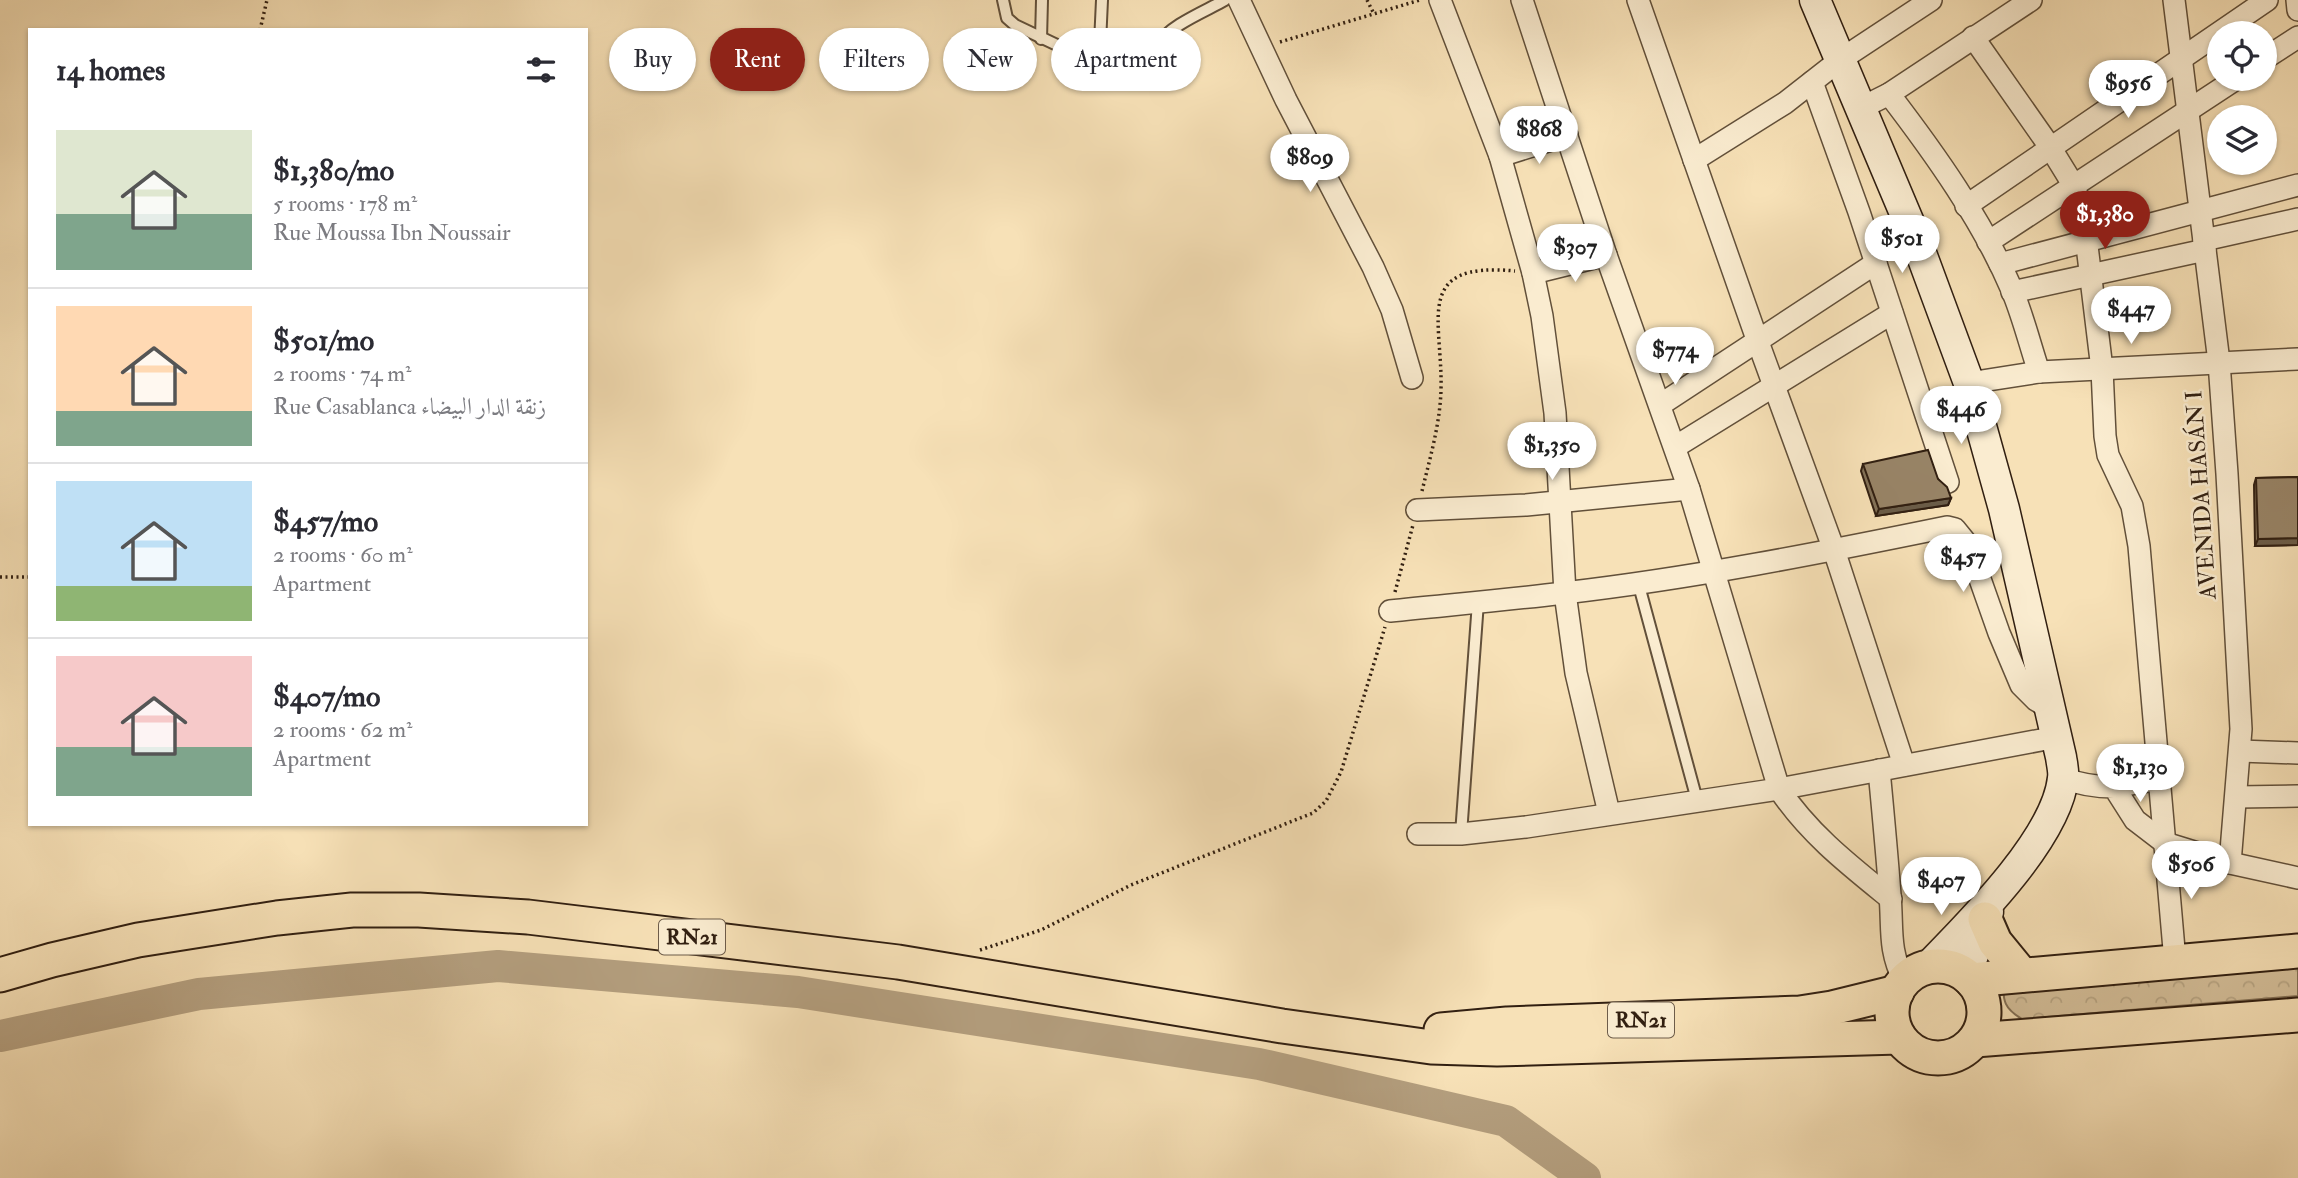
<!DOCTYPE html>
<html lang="en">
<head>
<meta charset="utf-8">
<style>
  :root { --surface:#fff; --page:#f2f2f3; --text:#2b2b33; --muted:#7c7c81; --line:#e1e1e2; --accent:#8f2418 }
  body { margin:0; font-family:"IM FELL Double Pica",Amiri,serif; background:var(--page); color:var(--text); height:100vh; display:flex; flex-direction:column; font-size:26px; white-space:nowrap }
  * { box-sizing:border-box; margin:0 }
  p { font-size:23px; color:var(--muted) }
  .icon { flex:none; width:38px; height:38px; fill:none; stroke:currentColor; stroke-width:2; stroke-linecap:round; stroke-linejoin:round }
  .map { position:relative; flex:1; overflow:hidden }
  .side { position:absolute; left:28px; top:28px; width:560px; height:798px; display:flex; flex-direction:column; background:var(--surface); border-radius:0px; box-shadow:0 2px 5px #0004 }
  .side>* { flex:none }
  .hud { position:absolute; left:609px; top:28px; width:665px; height:63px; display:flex; gap:14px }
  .tools { position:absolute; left:2207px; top:21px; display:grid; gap:14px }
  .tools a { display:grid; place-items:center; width:70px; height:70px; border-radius:50%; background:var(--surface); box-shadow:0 2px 5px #0004; font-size:35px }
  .price { position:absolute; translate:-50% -60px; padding:0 16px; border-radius:24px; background:#fff; color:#222; font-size:23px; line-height:46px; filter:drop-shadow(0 2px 4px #0008) }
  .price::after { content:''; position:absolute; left:50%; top:42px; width:21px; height:16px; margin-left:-10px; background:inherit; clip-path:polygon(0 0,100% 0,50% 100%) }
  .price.active { background:var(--accent); color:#fff }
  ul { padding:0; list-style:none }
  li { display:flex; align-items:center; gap:21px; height:175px; padding:0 28px }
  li+li { border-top:2px solid var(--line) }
  li span { display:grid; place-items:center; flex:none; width:196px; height:140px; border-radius:0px; color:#555 }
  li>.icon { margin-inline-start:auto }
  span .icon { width:84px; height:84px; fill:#fffc; stroke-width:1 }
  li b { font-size:30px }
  h2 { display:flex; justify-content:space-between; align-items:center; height:84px; padding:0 28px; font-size:30px }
  .chip { padding:0 24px; border-radius:32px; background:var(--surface); box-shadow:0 2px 5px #0004; font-size:24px; line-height:63px }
  .chip.active { background:var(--accent); color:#fff }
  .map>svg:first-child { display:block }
  .park { fill:url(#park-crowns); stroke:#837056; stroke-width:2 }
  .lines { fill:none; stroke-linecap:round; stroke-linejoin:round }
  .river { stroke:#b49f7f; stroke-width:32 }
  .lane-casing { stroke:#62503a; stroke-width:14 }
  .street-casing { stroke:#62503a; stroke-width:24 }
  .secondary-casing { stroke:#311f11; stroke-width:33 }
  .primary-casing { stroke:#311f11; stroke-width:37 }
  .path { stroke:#311f11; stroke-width:3.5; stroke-dasharray:2 3.5; stroke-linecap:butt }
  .lane { stroke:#faecd0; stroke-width:10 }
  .street { stroke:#faecd0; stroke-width:21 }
  .secondary { stroke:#faecd0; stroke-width:30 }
  .primary { stroke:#f7e1b7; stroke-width:33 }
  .wall { fill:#837259; stroke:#311f11; stroke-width:2 }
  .shaded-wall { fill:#6a5c48; stroke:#311f11; stroke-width:2 }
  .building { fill:#988467; stroke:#311f11; stroke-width:2 }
  .labels { text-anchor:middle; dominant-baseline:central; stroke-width:5; stroke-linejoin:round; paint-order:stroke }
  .shield { fill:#faecd0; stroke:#6d5c4a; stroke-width:2 }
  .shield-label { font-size:21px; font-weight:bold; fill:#311f11 }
  .street-label { font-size:23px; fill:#311f11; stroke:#faecd0 }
</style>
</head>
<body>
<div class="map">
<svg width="2298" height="1178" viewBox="0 0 2298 1178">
  <defs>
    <pattern id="park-crowns" width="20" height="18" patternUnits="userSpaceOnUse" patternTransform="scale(1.75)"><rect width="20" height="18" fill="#d5c09b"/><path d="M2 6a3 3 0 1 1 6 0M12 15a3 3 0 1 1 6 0" fill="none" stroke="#b7a584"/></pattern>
  </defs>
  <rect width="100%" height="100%" fill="#f7e1b7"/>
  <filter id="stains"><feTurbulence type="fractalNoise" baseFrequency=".00286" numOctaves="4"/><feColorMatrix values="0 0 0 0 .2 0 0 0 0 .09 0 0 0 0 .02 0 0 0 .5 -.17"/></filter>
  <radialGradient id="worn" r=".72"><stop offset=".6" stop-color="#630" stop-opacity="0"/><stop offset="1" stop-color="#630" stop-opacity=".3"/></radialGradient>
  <!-- park -->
  <path class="park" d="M 2298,961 L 2298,996 L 2022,1019 C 2005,1009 2002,1001 2004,982 Z"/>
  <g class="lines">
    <!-- river -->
    <path class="river" d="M 0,1036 L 199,994 L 498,966 L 798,992 L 1259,1064 L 1506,1121 L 1585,1178"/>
    <defs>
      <g id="lane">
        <path d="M 1003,0 L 1007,18 L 1015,25 L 1099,65 L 1146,81 L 1154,76 C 1157,66 1155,53 1160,43 C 1168,26 1208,10 1225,0"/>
        <path d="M 1041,39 L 1042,0"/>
        <path d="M 1099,65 L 1102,0"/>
        <path d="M 1638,582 L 1697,800"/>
        <path d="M 1461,834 L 1478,602"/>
      </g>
      <g id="street">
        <path d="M 1239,0 L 1286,100 L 1373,267 L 1392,310 L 1412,378"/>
        <path d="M 1440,0 L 1500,156 L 1533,273 L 1542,316 L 1555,413 L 1565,593 L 1576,673 L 1609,813"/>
        <path d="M 1522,0 L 1606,255 L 1689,489 L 1779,789 C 1809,834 1849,865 1891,899"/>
        <path d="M 1638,0 L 1758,342 L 1834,550 L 1904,765"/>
        <path d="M 2174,0 L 2219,362 L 2227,474 L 2241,729 L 2230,863"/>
        <path d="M 2297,0 L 2298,10"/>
        <path d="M 1973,37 L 2050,147 L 2074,186 L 2083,213 L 2102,369 L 2105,436 L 2108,455 L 2132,506 L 2139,546 L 2175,961"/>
        <path d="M 2264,59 L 2298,37"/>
        <path d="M 1812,82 L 1859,212 L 1948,482"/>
        <path d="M 1889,94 C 1935,154 1982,220 2012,290 C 2023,316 2030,345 2039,372"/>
        <path d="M 1861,108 L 1889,94 L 2031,0"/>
        <path d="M 1500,156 L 1567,135"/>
        <path d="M 1694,160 L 1785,103 L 1840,60 L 1931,0"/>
        <path d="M 1966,206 L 2267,0"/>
        <path d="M 2204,240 L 2298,219"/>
        <path d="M 1988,242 L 2236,79"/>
        <path d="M 2000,264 L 2298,185"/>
        <path d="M 1533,273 L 1606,255"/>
        <path d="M 2012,292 L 2205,250"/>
        <path d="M 1969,383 L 2039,372 L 2298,359"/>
        <path d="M 1660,405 L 1876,263"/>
        <path d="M 1675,447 L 1892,313"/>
        <path d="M 1417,510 L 1526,505 L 1689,489"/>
        <path d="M 1390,611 C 1448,605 1506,600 1564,593 C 1693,578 1820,553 1947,527 L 1955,529 L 1968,545 L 1999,633 L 2021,685 L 2036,700 L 2049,708"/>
        <path d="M 2240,751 L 2298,753"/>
        <path d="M 1879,770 C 1883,812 1887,854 1890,895 C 1893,930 1888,948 1904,981"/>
        <path d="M 2064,778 C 2081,785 2095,787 2114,787 L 2135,820 L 2165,843 L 2230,863 L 2298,878"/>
        <path d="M 2114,787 L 2160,779"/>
        <path d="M 2237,797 L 2298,796"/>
        <path d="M 1418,834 L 1461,834 L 1526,827 L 1779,789 L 2057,737"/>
      </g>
      <g id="secondary">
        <path d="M 1815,0 L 1915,237 L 1969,383 L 2004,509 L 2061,757 C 2062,764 2064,772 2063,778 C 2057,838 1969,925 1928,967"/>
        <path d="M 1966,975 L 1988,912"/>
      </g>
      <g id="primary">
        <path d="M 1985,919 L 1995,942 L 2022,975"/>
        <circle cx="1938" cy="1012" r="46"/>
        <path d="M 0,975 L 52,960 L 138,940 L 277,918 L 352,910 L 419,910 L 528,917 L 898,962 L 1282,1026 L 1431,1047 L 1497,1049 L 1899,1037"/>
        <path d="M 1971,980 L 2298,951"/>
        <path d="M 1441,1030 L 1507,1024 L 1800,1013 L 1832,1008 L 1897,992"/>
        <path d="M 1975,1040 L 2298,1015"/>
      </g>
    </defs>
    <!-- lane casing -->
    <use href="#lane" class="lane-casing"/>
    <!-- street casing -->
    <use href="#street" class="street-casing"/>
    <!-- secondary casing -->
    <use href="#secondary" class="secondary-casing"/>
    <!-- primary casing -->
    <use href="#primary" class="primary-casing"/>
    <!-- path -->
    <g class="path">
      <path d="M 1367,0 L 1374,14"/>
      <path d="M 260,30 L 267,0"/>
      <path d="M 1280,42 L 1420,0"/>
      <path d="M 1422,491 C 1430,458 1440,424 1441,390 C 1443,320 1412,261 1515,271"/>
      <path d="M 0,577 L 30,577"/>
      <path d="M 1395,592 L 1413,525"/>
      <path d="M 980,950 L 1041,930 L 1131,885 L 1313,813 L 1326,801 L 1341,772 L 1385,627"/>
    </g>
    <!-- lane -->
    <use href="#lane" class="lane"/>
    <!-- street -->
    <use href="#street" class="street"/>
    <!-- secondary -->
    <use href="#secondary" class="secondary"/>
    <!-- primary -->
    <use href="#primary" class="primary"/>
  </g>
  <!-- wall -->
  <g class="wall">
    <path d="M 1863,464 L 1938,479 L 1951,498 L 1948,505 L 1876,516 L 1861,471 Z"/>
    <path d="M 2298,477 L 2298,545 L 2255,546 L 2254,485 L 2256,478 Z"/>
  </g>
  <!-- shaded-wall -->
  <g class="shaded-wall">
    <path d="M 1951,498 L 1948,505 L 1876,516 L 1879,509 Z"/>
    <path d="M 2298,538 L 2298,545 L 2255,546 L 2258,539 Z"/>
  </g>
  <!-- building -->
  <g class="building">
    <path d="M 1928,450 L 1938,479 L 1947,487 L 1951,498 L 1879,509 L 1863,464 Z"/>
    <path d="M 2298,477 L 2298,538 L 2258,539 L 2256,478 Z"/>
  </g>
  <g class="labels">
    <!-- shield labels -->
    <g class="shield">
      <rect x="659" y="919.5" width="66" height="35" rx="5"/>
      <rect x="1608" y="1002.5" width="66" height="35" rx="5"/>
    </g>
    <g class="shield-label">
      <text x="692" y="937">RN21</text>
      <text x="1641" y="1020">RN21</text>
    </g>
    <!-- street labels -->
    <g class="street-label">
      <text transform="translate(2201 495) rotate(-94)">AVENIDA HASÁN I</text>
    </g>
  </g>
  <rect width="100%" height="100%" filter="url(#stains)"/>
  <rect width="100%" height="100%" fill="url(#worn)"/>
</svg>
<div class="tools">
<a><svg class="icon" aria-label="locate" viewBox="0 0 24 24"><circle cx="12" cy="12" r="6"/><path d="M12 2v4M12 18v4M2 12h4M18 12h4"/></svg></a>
<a><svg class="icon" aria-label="layers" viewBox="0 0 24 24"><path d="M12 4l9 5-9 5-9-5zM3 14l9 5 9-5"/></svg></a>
</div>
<b class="price" style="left:2128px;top:120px">$956</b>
<b class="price" style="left:1539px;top:166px">$868</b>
<b class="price" style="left:1310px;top:194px">$809</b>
<b class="price active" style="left:2105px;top:251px">$1,380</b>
<b class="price" style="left:1902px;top:275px">$501</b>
<b class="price" style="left:1575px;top:284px">$307</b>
<b class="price" style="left:2131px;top:346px">$447</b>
<b class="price" style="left:1675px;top:387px">$774</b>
<b class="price" style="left:1961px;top:446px">$446</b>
<b class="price" style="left:1552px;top:482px">$1,350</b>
<b class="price" style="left:1963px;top:594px">$457</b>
<b class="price" style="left:2140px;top:804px">$1,130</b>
<b class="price" style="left:2191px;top:901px">$506</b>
<b class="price" style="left:1941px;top:917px">$407</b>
<div class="hud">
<a class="chip">Buy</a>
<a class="chip active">Rent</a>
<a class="chip">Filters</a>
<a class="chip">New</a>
<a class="chip">Apartment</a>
</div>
<section class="side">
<h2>14 homes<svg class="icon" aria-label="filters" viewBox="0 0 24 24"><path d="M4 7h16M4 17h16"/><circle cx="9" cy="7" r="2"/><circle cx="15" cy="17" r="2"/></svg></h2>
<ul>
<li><span style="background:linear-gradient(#dfe7d0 60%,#7fa58c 0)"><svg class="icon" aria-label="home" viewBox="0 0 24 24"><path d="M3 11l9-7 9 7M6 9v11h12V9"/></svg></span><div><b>$1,380/mo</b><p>5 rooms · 178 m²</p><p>Rue Moussa Ibn Noussair</p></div></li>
<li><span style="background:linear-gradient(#ffd9b3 75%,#7fa58c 0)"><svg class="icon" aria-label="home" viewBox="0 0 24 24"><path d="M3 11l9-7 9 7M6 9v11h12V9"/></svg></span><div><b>$501/mo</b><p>2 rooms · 74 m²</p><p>Rue Casablanca زنقة الدار البيضاء</p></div></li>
<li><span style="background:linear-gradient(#bfe0f5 75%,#8fb573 0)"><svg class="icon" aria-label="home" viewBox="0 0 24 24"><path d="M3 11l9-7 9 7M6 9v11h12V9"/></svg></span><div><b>$457/mo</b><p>2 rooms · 60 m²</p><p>Apartment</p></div></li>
<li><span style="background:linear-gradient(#f6c9c9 65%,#7fa58c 0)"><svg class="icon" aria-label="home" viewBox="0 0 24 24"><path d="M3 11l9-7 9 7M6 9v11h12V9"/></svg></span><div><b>$407/mo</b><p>2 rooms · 62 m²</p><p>Apartment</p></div></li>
</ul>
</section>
</div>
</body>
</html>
